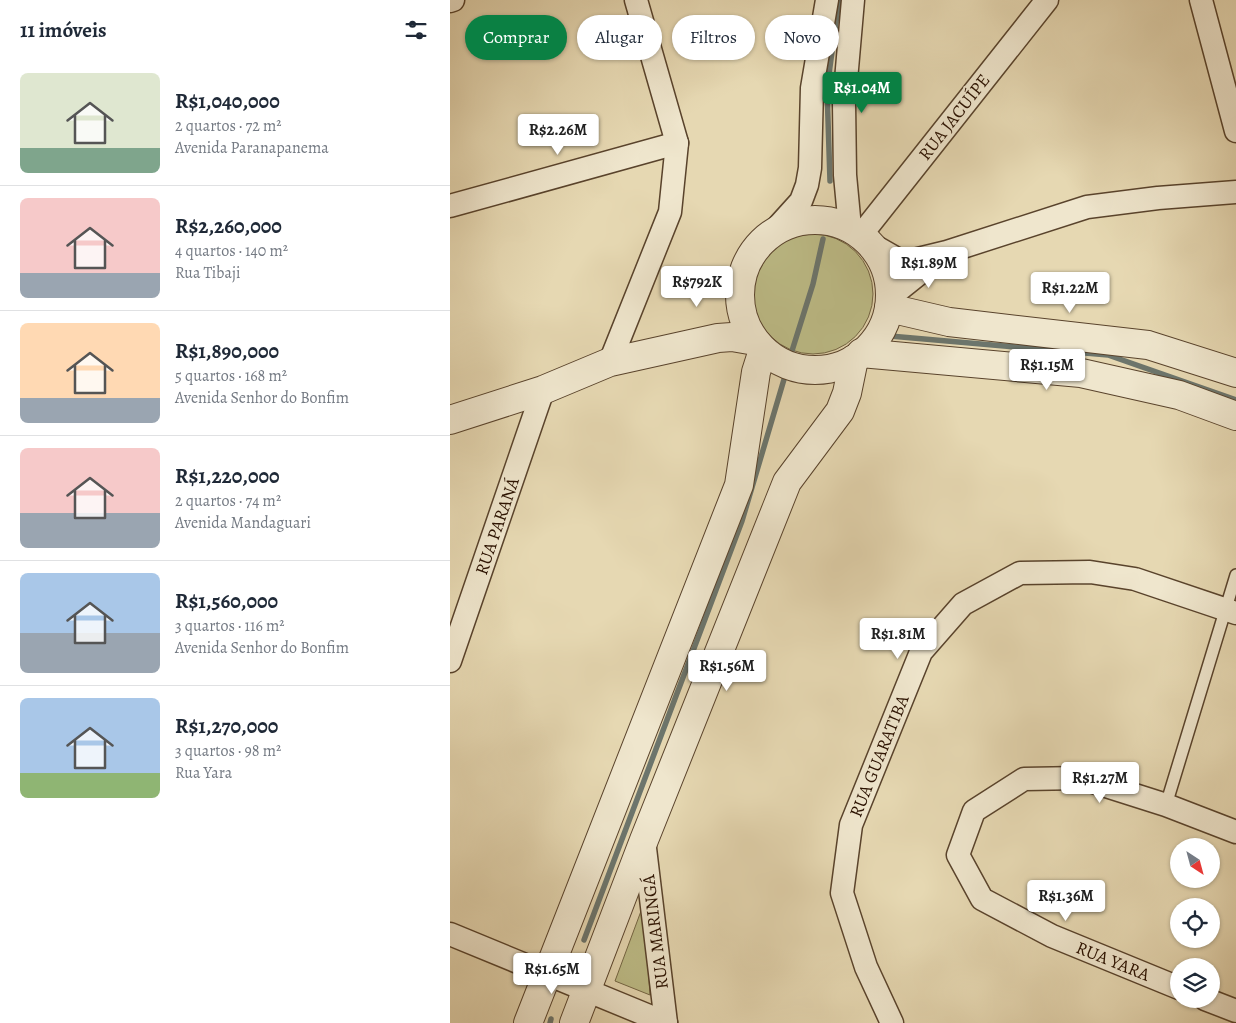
<!DOCTYPE html>
<html lang="pt">
<head>
<meta charset="utf-8">
<style>
  :root { --surface:#fff; --page:#f6f6f7; --text:#1f2937; --muted:#747a83; --line:#e0e1e3; --accent:#0b8043 }
  body { margin:0; font-family:Alegreya,serif; background:var(--page); color:var(--text); height:100vh; display:flex; flex-direction:column; font-size:19px; white-space:nowrap }
  * { box-sizing:border-box; margin:0 }
  p { font-size:16px; color:var(--muted) }
  .icon { flex:none; width:28px; height:28px; fill:none; stroke:currentColor; stroke-width:2; stroke-linecap:round; stroke-linejoin:round }
  .map { position:relative; flex:1; overflow:hidden }
  .sheet { display:flex; flex-direction:column; background:var(--surface); width:450px }
  .sheet>* { flex:none }
  .banner { position:absolute; left:15px; top:15px; width:475px; height:45px; display:flex; gap:10px }
  .needle { width:32px; rotate:144deg }
  .fabs { position:absolute; left:720px; top:838px; display:grid; gap:10px }
  .fabs a { display:grid; place-items:center; width:50px; height:50px; border-radius:50%; background:var(--surface); box-shadow:0 1px 4px #0004; font-size:25px }
  .price { position:absolute; translate:-50% -42px; padding:0 11px; border-radius:5px; background:#fff; color:#222; font-size:16px; line-height:32px; filter:drop-shadow(0 1px 2px #0008) }
  .price::after { content:''; position:absolute; left:50%; top:30px; width:15px; height:11px; margin-left:-8px; background:inherit; clip-path:polygon(0 0,100% 0,50% 100%) }
  .price.selected { background:var(--accent); color:#fff }
  ul { padding:0; list-style:none }
  li { display:flex; align-items:center; gap:15px; height:125px; padding:0 20px }
  li+li { border-top:1px solid var(--line) }
  li span { display:grid; place-items:center; flex:none; width:140px; height:100px; border-radius:8px; color:#555 }
  li>.icon { margin-inline-start:auto }
  span .icon { width:60px; height:60px; fill:#fffc; stroke-width:1 }
  li b { font-size:21px }
  h2 { display:flex; justify-content:space-between; align-items:center; height:60px; padding:0 20px; font-size:21px }
  .tag { padding:0 18px; border-radius:22px; background:var(--surface); box-shadow:0 1px 4px #0004; font-size:18px; line-height:45px }
  .tag.selected { background:var(--accent); color:#fff }
  main { display:flex; flex:1; min-height:0 }
  .map>svg:first-child { display:block }
  .green { fill:#bdbc87; stroke:#746644 }
  .lines { fill:none; stroke-linecap:round; stroke-linejoin:round }
  .stream { stroke:#6c756c; stroke-width:5.5 }
  .service-casing { stroke:#59432c; stroke-width:14 }
  .minor-casing { stroke:#59432c; stroke-width:25 }
  .tertiary-casing { stroke:#59432c; stroke-width:30 }
  .service { stroke:#efe6cd; stroke-width:11 }
  .minor { stroke:#efe6cd; stroke-width:22 }
  .tertiary { stroke:#efe6cd; stroke-width:28 }
  .labels { text-anchor:middle; dominant-baseline:central; stroke-width:4; stroke-linejoin:round; paint-order:stroke }
  .street-label { font-size:18px; fill:#2a1100; stroke:#efe6cd }
</style>
</head>
<body>
<main>
<section class="sheet">
<h2>11 imóveis<svg class="icon" aria-label="filters" viewBox="0 0 24 24"><path d="M4 7h16M4 17h16"/><circle cx="9" cy="7" r="2"/><circle cx="15" cy="17" r="2"/></svg></h2>
<ul>
<li><span style="background:linear-gradient(#dfe7d0 75%,#7fa58c 0)"><svg class="icon" aria-label="home" viewBox="0 0 24 24"><path d="M3 11l9-7 9 7M6 9v11h12V9"/></svg></span><div><b>R$1,040,000</b><p>2 quartos · 72 m²</p><p>Avenida Paranapanema</p></div></li>
<li><span style="background:linear-gradient(#f6c9c9 75%,#9aa5b1 0)"><svg class="icon" aria-label="home" viewBox="0 0 24 24"><path d="M3 11l9-7 9 7M6 9v11h12V9"/></svg></span><div><b>R$2,260,000</b><p>4 quartos · 140 m²</p><p>Rua Tibaji</p></div></li>
<li><span style="background:linear-gradient(#ffd9b3 75%,#9aa5b1 0)"><svg class="icon" aria-label="home" viewBox="0 0 24 24"><path d="M3 11l9-7 9 7M6 9v11h12V9"/></svg></span><div><b>R$1,890,000</b><p>5 quartos · 168 m²</p><p>Avenida Senhor do Bonfim</p></div></li>
<li><span style="background:linear-gradient(#f6c9c9 65%,#9aa5b1 0)"><svg class="icon" aria-label="home" viewBox="0 0 24 24"><path d="M3 11l9-7 9 7M6 9v11h12V9"/></svg></span><div><b>R$1,220,000</b><p>2 quartos · 74 m²</p><p>Avenida Mandaguari</p></div></li>
<li><span style="background:linear-gradient(#a9c7e8 60%,#9aa5b1 0)"><svg class="icon" aria-label="home" viewBox="0 0 24 24"><path d="M3 11l9-7 9 7M6 9v11h12V9"/></svg></span><div><b>R$1,560,000</b><p>3 quartos · 116 m²</p><p>Avenida Senhor do Bonfim</p></div></li>
<li><span style="background:linear-gradient(#a9c7e8 75%,#8fb573 0)"><svg class="icon" aria-label="home" viewBox="0 0 24 24"><path d="M3 11l9-7 9 7M6 9v11h12V9"/></svg></span><div><b>R$1,270,000</b><p>3 quartos · 98 m²</p><p>Rua Yara</p></div></li>
</ul>
</section>
<div class="map">
<svg width="786" height="1023" viewBox="0 0 786 1023">
  <rect width="100%" height="100%" fill="#e6d8b2"/>
  <filter id="stains"><feTurbulence type="fractalNoise" baseFrequency=".004" numOctaves="4"/><feColorMatrix values="0 0 0 0 .2 0 0 0 0 .09 0 0 0 0 .02 0 0 0 .5 -.17"/></filter>
  <radialGradient id="worn" r=".72"><stop offset=".6" stop-color="#630" stop-opacity="0"/><stop offset="1" stop-color="#630" stop-opacity=".3"/></radialGradient>
  <!-- green -->
  <g class="green">
    <circle cx="363" cy="294" r="60"/>
    <path d="M 194,903 L 200,995 L 165,981 Z"/>
  </g>
  <g class="lines">
    <!-- stream -->
    <g class="stream">
      <path d="M 380,181 L 377,89 L 389,0"/>
      <path d="M 440,336 L 658,355 L 786,400"/>
      <path d="M 341,354 L 363,284 L 373,239"/>
      <path d="M 134,940 L 292,521 L 335,376"/>
      <path d="M 100,1023 L 101,1019"/>
    </g>
    <defs>
      <path id="service" d="M 716,805 L 786,575"/>
      <g id="minor">
        <path d="M 751,0 L 786,131"/>
        <path d="M 0,1 L 3,0"/>
        <path d="M 0,206 L 227,143"/>
        <path d="M 400,228 L 395,175 L 394,103 L 403,0"/>
        <path d="M 323,232 L 351,201 L 357,185 L 360,168 L 362,88 L 377,0"/>
        <path d="M 411,235 L 597,0"/>
        <path d="M 421,244 L 449,260 L 464,260 L 497,252 L 637,207 L 708,198 L 786,192"/>
        <path d="M 440,297 L 490,257"/>
        <path d="M 160,362 L 220,212 L 227,143 L 186,0"/>
        <path d="M 0,661 L 93,390"/>
        <path d="M 194,840 L 216,1023"/>
        <path d="M 0,934 L 216,1023"/>
        <path d="M 729,988 L 602,936 L 532,899 L 508,855 L 524,811 L 574,779 L 631,778 L 716,805 L 786,832"/>
        <path d="M 755,999 L 786,1011"/>
        <path d="M 442,1023 L 416,967 L 392,893 L 401,825 L 471,652 L 513,604 L 570,573 L 640,572 L 685,579 L 786,613"/>
      </g>
      <g id="tertiary">
        <circle cx="365" cy="295" r="75"/>
        <path d="M 439,308 L 499,322 L 698,345 L 786,373"/>
        <path d="M 411,353 L 631,373 L 729,395 L 786,416"/>
        <path d="M 0,420 L 93,390 L 160,362 L 268,338 L 282,337 L 305,341"/>
        <path d="M 78,1023 L 289,485 L 306,372 L 313,350"/>
        <path d="M 124,1023 L 194,840 L 337,482 L 390,411 L 397,393 L 404,359"/>
      </g>
    </defs>
    <!-- service casing -->
    <use href="#service" class="service-casing"/>
    <!-- minor casing -->
    <use href="#minor" class="minor-casing"/>
    <!-- tertiary casing -->
    <use href="#tertiary" class="tertiary-casing"/>
    <!-- service -->
    <use href="#service" class="service"/>
    <!-- minor -->
    <use href="#minor" class="minor"/>
    <!-- tertiary -->
    <use href="#tertiary" class="tertiary"/>
  </g>
  <g class="labels">
    <!-- street labels -->
    <g class="street-label">
      <text transform="translate(504 117) rotate(-52)">RUA JACUÍPE</text>
      <text transform="translate(47 526) rotate(-71)">RUA PARANÁ</text>
      <text transform="translate(429 756) rotate(-68)">RUA GUARATIBA</text>
      <text transform="translate(205 932) rotate(-97)">RUA MARINGÁ</text>
      <text transform="translate(663 961) rotate(22)">RUA YARA</text>
    </g>
  </g>
  <rect width="100%" height="100%" filter="url(#stains)"/>
  <rect width="100%" height="100%" fill="url(#worn)"/>
</svg>
<div class="fabs">
<a><svg class="needle" viewBox="-14 -14 28 28"><path d="M0-13l5 13h-10z" fill="#e53935"/><path d="M0 13l5-13h-10z" fill="#747a83"/></svg></a>
<a><svg class="icon" aria-label="locate" viewBox="0 0 24 24"><circle cx="12" cy="12" r="6"/><path d="M12 2v4M12 18v4M2 12h4M18 12h4"/></svg></a>
<a><svg class="icon" aria-label="layers" viewBox="0 0 24 24"><path d="M12 4l9 5-9 5-9-5zM3 14l9 5 9-5"/></svg></a>
</div>
<b class="price selected" style="left:412px;top:114px">R$1.04M</b>
<b class="price" style="left:108px;top:156px">R$2.26M</b>
<b class="price" style="left:479px;top:289px">R$1.89M</b>
<b class="price" style="left:247px;top:308px">R$792K</b>
<b class="price" style="left:620px;top:314px">R$1.22M</b>
<b class="price" style="left:597px;top:391px">R$1.15M</b>
<b class="price" style="left:448px;top:660px">R$1.81M</b>
<b class="price" style="left:277px;top:692px">R$1.56M</b>
<b class="price" style="left:650px;top:804px">R$1.27M</b>
<b class="price" style="left:616px;top:922px">R$1.36M</b>
<b class="price" style="left:102px;top:995px">R$1.65M</b>
<div class="banner">
<a class="tag selected">Comprar</a>
<a class="tag">Alugar</a>
<a class="tag">Filtros</a>
<a class="tag">Novo</a>
</div>
</div>
</main>
</body>
</html>
